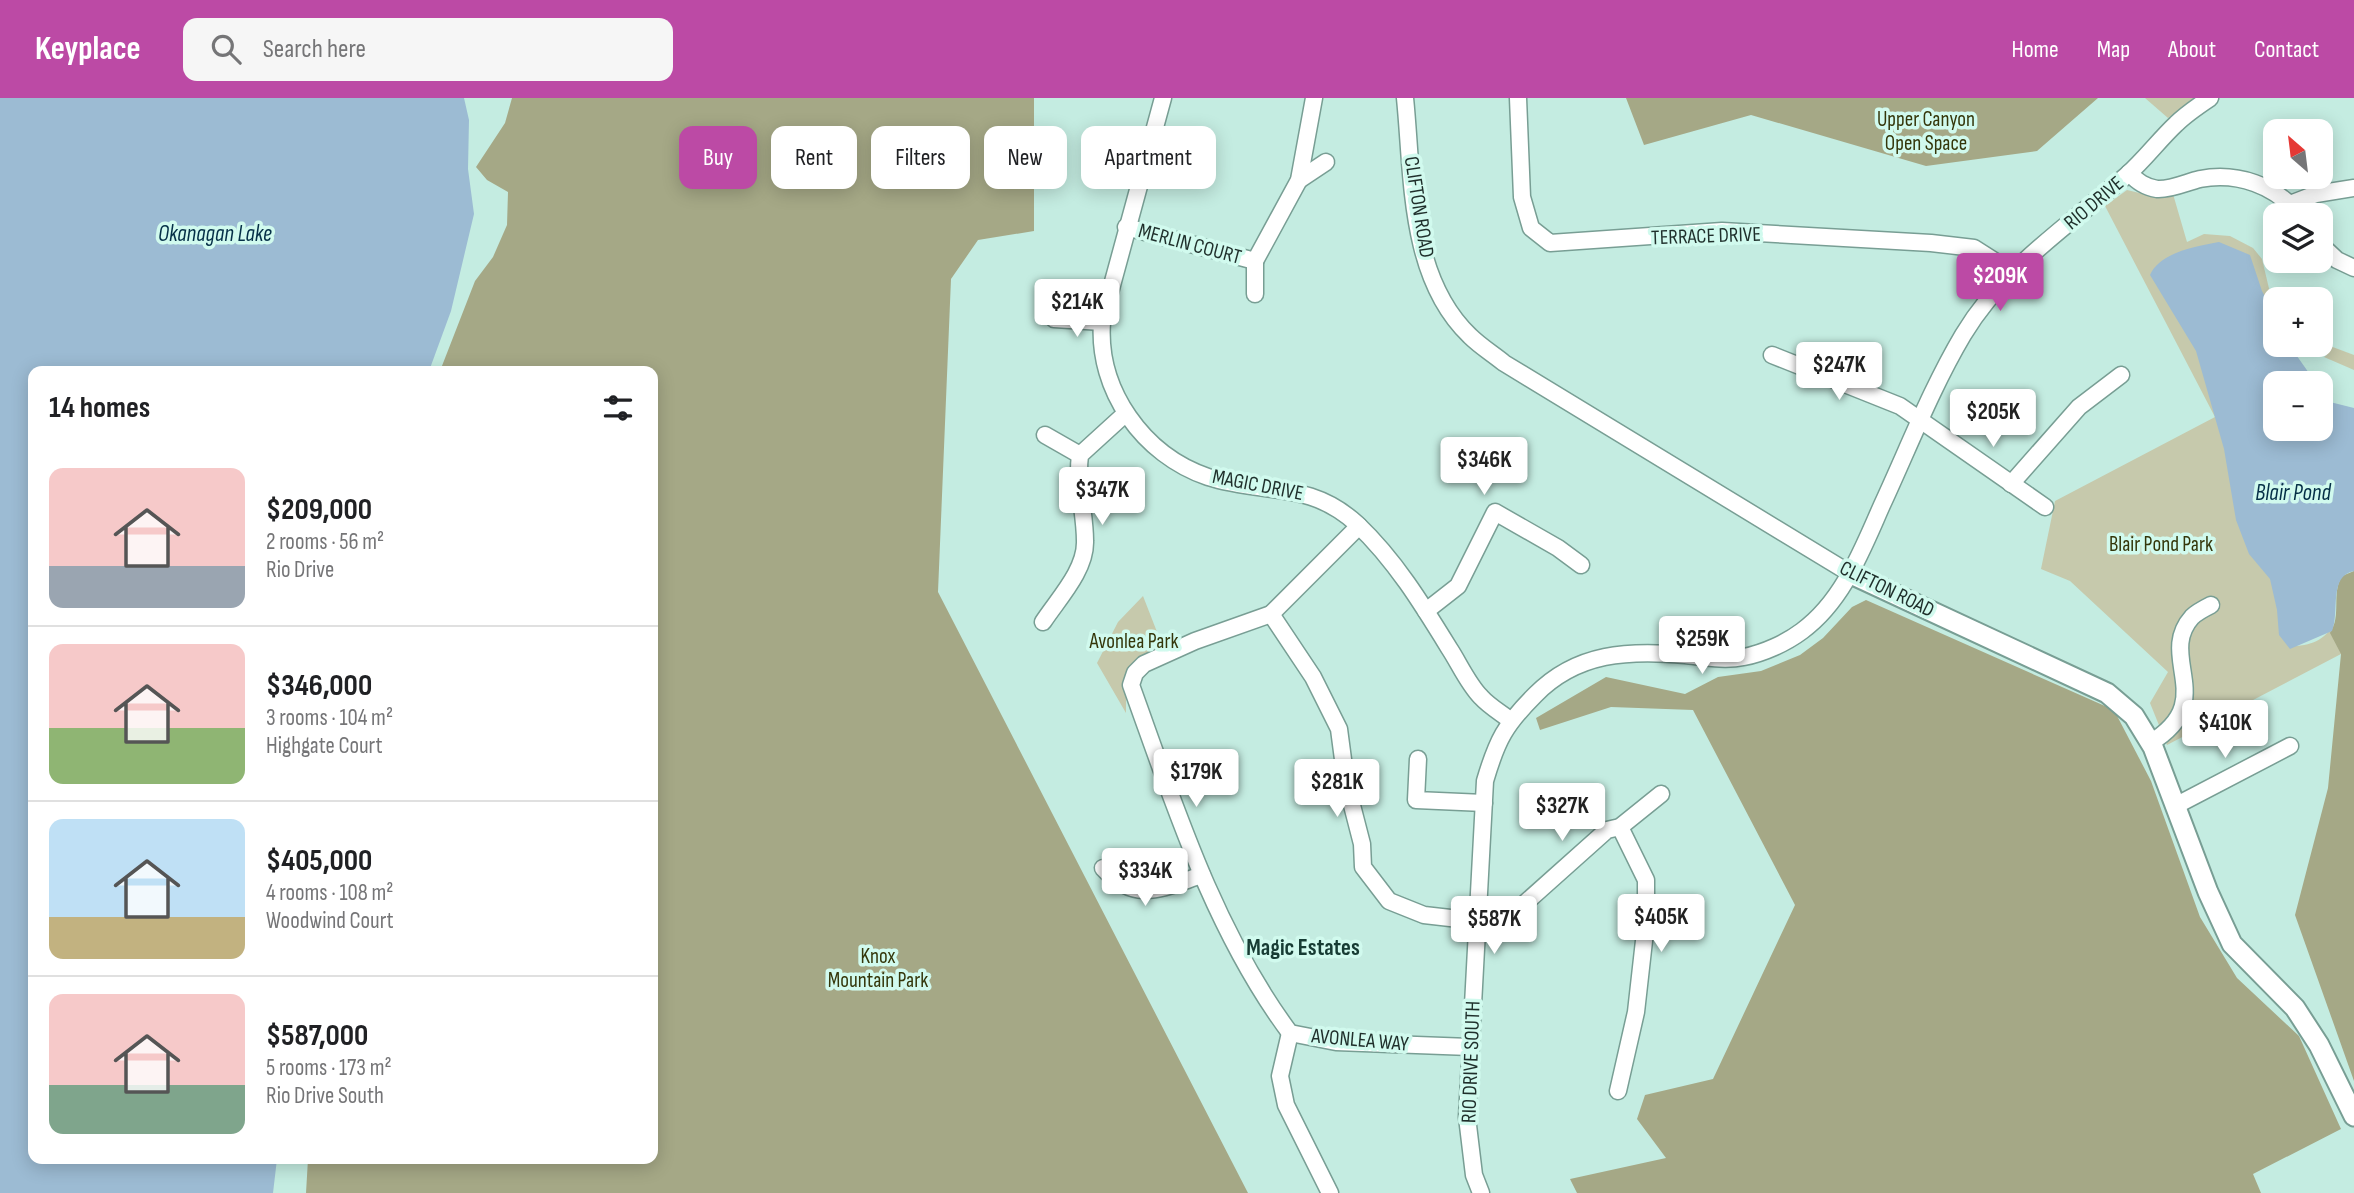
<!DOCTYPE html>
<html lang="en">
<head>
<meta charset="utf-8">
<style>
  :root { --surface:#fff; --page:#f6f6f6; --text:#202124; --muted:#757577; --line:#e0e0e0; --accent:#bc4aa5 }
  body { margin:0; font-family:"Sofia Sans Condensed",sans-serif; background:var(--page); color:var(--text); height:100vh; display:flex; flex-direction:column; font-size:26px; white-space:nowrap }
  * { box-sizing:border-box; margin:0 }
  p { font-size:23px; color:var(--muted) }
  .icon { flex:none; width:38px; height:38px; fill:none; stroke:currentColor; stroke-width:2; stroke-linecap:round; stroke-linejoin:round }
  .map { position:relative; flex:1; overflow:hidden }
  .details { position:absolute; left:28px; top:268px; width:630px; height:798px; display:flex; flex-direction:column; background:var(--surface); border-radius:14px; box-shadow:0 4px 18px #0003 }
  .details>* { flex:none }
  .hud { position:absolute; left:679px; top:28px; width:665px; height:63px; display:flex; gap:14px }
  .needle { width:46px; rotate:332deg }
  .fabs { position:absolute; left:2263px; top:21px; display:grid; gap:14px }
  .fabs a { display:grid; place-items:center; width:70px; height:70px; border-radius:14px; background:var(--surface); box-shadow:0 4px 18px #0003; font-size:35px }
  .price { position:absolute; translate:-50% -60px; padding:0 16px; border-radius:7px; background:#fff; color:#222; font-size:23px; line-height:46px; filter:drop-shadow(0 2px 4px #0008) }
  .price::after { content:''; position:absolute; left:50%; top:42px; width:21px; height:16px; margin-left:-10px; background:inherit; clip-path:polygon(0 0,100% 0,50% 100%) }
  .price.current { background:var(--accent); color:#fff }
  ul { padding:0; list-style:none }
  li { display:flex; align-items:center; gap:21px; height:175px; padding:0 21px }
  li+li { border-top:2px solid var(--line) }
  li span { display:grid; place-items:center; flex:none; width:196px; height:140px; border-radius:14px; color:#555 }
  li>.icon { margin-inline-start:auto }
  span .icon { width:84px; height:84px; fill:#fffc; stroke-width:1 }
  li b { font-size:30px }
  h2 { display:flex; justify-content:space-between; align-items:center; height:84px; padding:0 21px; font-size:30px }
  .pill { padding:0 24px; border-radius:14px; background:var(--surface); box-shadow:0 4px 18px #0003; font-size:24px; line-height:63px }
  .pill.current { background:var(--accent); color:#fff }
  header { display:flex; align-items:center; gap:42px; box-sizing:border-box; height:98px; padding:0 35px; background:var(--accent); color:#fff }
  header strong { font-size:33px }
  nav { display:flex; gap:38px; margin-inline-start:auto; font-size:24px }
  .search { width:490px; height:63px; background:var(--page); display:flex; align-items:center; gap:18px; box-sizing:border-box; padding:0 24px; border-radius:14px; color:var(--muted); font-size:26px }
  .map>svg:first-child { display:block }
  .green { fill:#c6c9ac }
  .forest { fill:#a5a886 }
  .water { fill:#9cbbd3 }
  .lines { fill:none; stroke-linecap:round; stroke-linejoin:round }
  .minor-casing { stroke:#789e94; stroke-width:19 }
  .major-casing { stroke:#789e94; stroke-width:23 }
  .minor { stroke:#fff; stroke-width:16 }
  .major { stroke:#fff; stroke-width:19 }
  .labels { text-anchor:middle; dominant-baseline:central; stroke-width:7; stroke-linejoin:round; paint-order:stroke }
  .park-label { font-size:21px; fill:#34360a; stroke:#d1faee }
  .street-label { font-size:21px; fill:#1f2f2b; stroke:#d1faee }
  .water-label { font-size:23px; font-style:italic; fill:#052f47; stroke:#d1faee }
  .neighbourhood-label { font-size:23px; font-weight:bold; fill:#173c34; stroke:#d1faee }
</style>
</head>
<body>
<header>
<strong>Keyplace</strong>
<div class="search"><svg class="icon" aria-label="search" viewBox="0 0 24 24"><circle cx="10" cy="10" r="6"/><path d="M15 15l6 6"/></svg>Search here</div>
<nav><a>Home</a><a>Map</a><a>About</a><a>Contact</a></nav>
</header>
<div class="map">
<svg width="2354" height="1095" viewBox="0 0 2354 1095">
  <rect width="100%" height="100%" fill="#c4ece1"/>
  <!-- green -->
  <g class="green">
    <path d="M 2145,0 L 2196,0 L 2168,20 Z"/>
    <path d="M 2127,92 L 2152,98 L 2173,96 L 2187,144 L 2204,136 L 2230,138 L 2253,150 L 2262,161 L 2271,199 L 2283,201 L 2275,201 L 2275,211 L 2265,209 L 2259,449 L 2297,548 C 2339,545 2342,507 2354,473 L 2341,556 L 2167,647 L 2150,605 L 2168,574 L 2070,483 L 2041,471 L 2055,403 L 2215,319 L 2105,108 Z"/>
    <path d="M 2321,240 L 2330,248 L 2354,257 L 2354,272 L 2324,259 L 2327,257 L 2310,247 L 2320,247 Z"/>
    <path d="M 1143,498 L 1166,557 L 1126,587 L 1126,615 L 1097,565 L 1118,524 Z"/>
  </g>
  <!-- forest -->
  <g class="forest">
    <path d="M 512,0 L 1034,0 L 1034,133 L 978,142 L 951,181 L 938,494 L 1248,1095 L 306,1095 L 308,1061 L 653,1060 L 653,273 L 440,273 L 475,183 L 493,159 L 507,127 L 508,94 L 487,82 L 476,69 L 505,25 Z"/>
    <path d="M 1626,0 L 2098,0 L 2037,53 L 1926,68 L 1751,17 L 1644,47 Z"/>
    <path d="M 2354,473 L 2354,983 L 2295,817 L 2328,690 L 2341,556 L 2330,535 C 2342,518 2331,495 2342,478 Z"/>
    <path d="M 1866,502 L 2114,612 L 2151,683 L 2200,819 L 2237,880 L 2299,938 L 2341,1031 L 2253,1076 L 2261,1095 L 1577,1095 L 1570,1081 L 1666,1060 L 1637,1021 L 1645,997 L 1713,981 L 1795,807 L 1693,612 L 1611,609 L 1540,632 L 1536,620 L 1606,579 L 1685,596 L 1718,579 L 1761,573 L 1800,557 L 1823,540 L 1852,509 Z"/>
  </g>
  <!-- water -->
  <g class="water">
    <path d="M 0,0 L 464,0 L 469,22 L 468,71 L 474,116 L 451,213 L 429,273 L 33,273 L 33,1060 L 277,1061 L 273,1095 L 0,1095 Z"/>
    <path d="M 2219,144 L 2250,157 L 2262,193 L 2274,216 L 2275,247 L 2286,247 L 2292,251 L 2316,285 L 2275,285 L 2275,331 L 2320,331 L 2321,291 L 2330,304 L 2354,310 L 2354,473 C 2328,478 2340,514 2332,533 L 2290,551 L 2279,537 L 2277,512 L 2270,481 L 2249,456 L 2236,422 L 2224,351 L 2196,253 L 2150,177 C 2160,154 2197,148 2219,144 Z"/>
  </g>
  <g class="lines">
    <defs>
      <g id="minor">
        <path d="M 1163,0 L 1102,224 C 1097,292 1143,357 1208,379 C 1264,397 1309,382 1357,426 C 1395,462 1422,506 1449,550 C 1459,565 1468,586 1481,599 C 1489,608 1501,615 1510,622"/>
        <path d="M 1405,0 C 1413,78 1408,179 1470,238 C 1480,248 1493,256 1504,265 L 1851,476"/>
        <path d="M 1518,0 L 1522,99 L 1531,130 L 1550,145 L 1722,133 L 1931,145 L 1974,150 L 1996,164 L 2008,177"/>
        <path d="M 2129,75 C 2138,84 2145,89 2157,91 C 2171,92 2187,84 2200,81 C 2237,74 2276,87 2299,117"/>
        <path d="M 1299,82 L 1326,64"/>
        <path d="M 2290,106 L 2316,96 L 2354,90"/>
        <path d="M 1126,129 L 1255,163 L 1299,82 L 1314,0"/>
        <path d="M 2320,146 L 2337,162 L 2354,170"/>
        <path d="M 1255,163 L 1255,196"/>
        <path d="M 1054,221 L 1102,224"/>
        <path d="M 1772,257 L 1900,308 L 2045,409"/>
        <path d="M 1045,337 L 1080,357"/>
        <path d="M 2011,386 L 2079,309 L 2121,277"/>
        <path d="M 1359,428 L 1271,516 L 1195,543 L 1144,566 L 1135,575 L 1131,587 C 1174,706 1214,833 1290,935 L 1336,944 L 1470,949"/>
        <path d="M 1426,513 L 1458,488 L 1495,414 L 1558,450 L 1581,467"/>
        <path d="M 1271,516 L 1313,579 L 1339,631 L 1346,684 L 1362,746 L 1363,769 L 1389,803 L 1424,817 L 1459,821 L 1523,807 L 1607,732 L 1620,729 L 1661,696"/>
        <path d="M 1043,524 C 1058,501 1086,472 1085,443 C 1085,413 1076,389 1080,357 L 1125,316"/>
        <path d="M 2150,645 C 2220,603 2156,559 2192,519 C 2197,514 2205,510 2211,507"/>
        <path d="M 1418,661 L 1416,702 L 1484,705"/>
        <path d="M 2175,708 L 2290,648"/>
        <path d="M 1103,770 C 1136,806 1162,790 1202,777"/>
        <path d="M 1290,935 L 1280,978 L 1286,1007 L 1330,1095"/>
        <path d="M 1618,993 L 1636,914 L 1646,825 L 1646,782 L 1620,729"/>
        <path d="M 1481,1095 L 1474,1077 L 1467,1019 L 1485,683 C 1497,642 1505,627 1535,597 C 1577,554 1629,552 1685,557 C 1704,559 1724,563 1744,559 C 1764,555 1786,545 1802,533 C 1843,503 1862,452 1882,407 C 1908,351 1931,291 1963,237 C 2003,170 2069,127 2127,77 C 2145,61 2159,42 2176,26 C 2186,16 2198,8 2210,0"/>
      </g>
      <path id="major" d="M 1851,476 L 2107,595 L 2134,618 L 2153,649 L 2208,794 L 2232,846 L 2295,910 L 2319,947 L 2354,1018"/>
    </defs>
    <!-- minor casing -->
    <use href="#minor" class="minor-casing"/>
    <!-- major casing -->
    <use href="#major" class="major-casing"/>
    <!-- minor -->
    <use href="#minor" class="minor"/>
    <!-- major -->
    <use href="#major" class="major"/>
  </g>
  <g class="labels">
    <!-- park labels -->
    <g class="park-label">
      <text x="1926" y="21">Upper Canyon<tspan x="1926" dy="24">Open Space</tspan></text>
      <text x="2161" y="446">Blair Pond Park</text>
      <text x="1134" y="543">Avonlea Park</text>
      <text x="878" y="858">Knox<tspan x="878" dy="24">Mountain Park</tspan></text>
    </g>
    <!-- street labels -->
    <g class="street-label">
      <text transform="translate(2094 105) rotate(-40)">RIO DRIVE</text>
      <text transform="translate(1419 109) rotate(81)">CLIFTON ROAD</text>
      <text transform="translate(1706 138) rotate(-2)">TERRACE DRIVE</text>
      <text transform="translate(1190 146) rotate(15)">MERLIN COURT</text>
      <text transform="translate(1258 387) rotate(11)">MAGIC DRIVE</text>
      <text transform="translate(1887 491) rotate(26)">CLIFTON ROAD</text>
      <text transform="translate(1360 942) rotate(5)">AVONLEA WAY</text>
      <text transform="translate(1471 964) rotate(-88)">RIO DRIVE SOUTH</text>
    </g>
    <!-- water labels -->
    <g class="water-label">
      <text x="215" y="136">Okanagan Lake</text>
      <text x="2293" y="395">Blair Pond</text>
    </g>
    <!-- neighbourhood labels -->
    <g class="neighbourhood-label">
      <text x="1303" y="850">Magic Estates</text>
    </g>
  </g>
</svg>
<div class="fabs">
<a><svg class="needle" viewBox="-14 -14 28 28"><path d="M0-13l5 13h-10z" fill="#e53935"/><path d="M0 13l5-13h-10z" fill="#757577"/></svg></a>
<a><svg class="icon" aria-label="layers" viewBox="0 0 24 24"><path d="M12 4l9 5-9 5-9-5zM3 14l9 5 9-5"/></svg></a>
<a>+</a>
<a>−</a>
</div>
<b class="price current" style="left:2000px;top:215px">$209K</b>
<b class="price" style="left:1077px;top:241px">$214K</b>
<b class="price" style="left:1839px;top:304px">$247K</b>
<b class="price" style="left:1993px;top:351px">$205K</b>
<b class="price" style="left:1484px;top:399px">$346K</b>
<b class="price" style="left:1102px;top:429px">$347K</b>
<b class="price" style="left:1702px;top:578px">$259K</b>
<b class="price" style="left:2225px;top:662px">$410K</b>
<b class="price" style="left:1196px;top:711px">$179K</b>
<b class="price" style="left:1337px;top:721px">$281K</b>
<b class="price" style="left:1562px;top:745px">$327K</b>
<b class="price" style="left:1145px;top:810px">$334K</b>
<b class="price" style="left:1661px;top:856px">$405K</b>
<b class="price" style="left:1494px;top:858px">$587K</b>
<div class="hud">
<a class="pill current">Buy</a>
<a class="pill">Rent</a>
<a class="pill">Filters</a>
<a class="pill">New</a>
<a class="pill">Apartment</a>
</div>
<section class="details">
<h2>14 homes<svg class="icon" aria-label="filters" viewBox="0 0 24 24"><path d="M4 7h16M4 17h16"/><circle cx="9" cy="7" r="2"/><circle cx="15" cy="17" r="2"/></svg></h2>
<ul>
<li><span style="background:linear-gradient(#f6c9c9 70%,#9aa5b1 0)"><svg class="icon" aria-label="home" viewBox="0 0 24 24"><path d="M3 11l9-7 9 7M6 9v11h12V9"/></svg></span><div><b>$209,000</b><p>2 rooms · 56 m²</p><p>Rio Drive</p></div></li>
<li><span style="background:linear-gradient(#f6c9c9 60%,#8fb573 0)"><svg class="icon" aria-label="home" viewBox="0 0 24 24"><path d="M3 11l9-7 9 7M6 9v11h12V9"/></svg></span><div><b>$346,000</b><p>3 rooms · 104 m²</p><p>Highgate Court</p></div></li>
<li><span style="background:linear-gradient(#bfe0f5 70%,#c2b280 0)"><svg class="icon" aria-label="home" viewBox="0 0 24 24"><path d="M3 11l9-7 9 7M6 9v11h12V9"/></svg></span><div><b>$405,000</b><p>4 rooms · 108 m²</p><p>Woodwind Court</p></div></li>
<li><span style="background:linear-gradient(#f6c9c9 65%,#7fa58c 0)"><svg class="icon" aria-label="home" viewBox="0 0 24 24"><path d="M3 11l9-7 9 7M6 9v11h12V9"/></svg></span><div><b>$587,000</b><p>5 rooms · 173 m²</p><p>Rio Drive South</p></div></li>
</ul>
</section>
</div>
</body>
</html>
